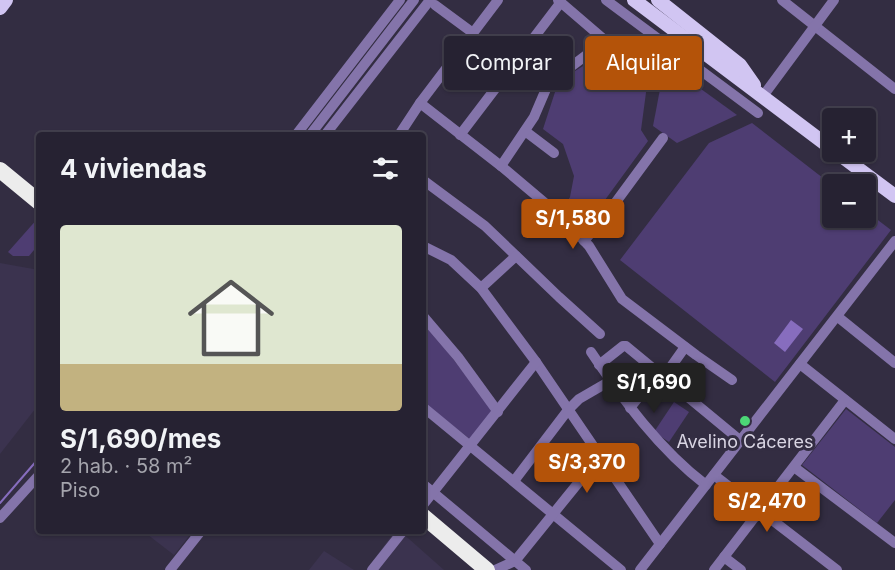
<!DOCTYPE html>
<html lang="es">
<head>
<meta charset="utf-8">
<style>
  :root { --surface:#262232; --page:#2e2a3a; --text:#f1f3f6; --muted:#a4a4ac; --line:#423f4d; --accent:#b45309 }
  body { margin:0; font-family:Inter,sans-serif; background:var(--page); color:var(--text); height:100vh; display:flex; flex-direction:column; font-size:22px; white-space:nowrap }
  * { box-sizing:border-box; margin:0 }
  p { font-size:20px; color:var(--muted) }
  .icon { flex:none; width:33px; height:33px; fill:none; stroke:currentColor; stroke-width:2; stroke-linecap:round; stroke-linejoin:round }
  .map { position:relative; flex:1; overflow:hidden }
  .drawer { position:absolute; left:36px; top:132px; width:390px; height:402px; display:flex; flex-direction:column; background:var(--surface); border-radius:6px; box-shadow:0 2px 4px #0004,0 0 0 2px var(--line) }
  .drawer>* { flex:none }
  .hud { position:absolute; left:444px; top:36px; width:360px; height:54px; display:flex; gap:12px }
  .buttons { position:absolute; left:822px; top:108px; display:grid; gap:12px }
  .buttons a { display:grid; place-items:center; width:54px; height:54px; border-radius:6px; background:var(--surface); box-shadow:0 2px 4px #0004,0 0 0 2px var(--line); font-size:30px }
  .price { position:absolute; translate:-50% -51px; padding:0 14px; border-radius:6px; background:var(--accent); color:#fff; font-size:20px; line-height:39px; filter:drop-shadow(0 2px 3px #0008) }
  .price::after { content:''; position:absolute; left:50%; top:36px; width:18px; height:14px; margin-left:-9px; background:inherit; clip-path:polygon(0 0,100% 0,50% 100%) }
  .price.current { background:#222; color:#fff }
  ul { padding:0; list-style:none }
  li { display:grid; align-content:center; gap:12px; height:318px; padding:0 24px }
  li+li { border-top:2px solid var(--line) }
  li span { display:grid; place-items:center; height:186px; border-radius:6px; color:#555 }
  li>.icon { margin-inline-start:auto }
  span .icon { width:108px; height:108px; fill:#fffc; stroke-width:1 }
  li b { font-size:26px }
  h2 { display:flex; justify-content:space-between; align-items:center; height:72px; padding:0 24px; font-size:26px }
  .tag { padding:0 21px; border-radius:6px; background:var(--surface); box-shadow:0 2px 4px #0004,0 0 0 2px var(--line); font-size:21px; line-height:54px }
  .tag.current { background:var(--accent); color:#fff }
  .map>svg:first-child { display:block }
  .built { fill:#3b334f }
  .green { fill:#4e3d72 }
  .water { fill:#876dbe }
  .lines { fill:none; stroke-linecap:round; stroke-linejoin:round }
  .stream { stroke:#876dbe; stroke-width:2 }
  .minor { stroke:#8474aa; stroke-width:10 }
  .major { stroke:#d1c5f2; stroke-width:14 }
  .highway { stroke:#ececec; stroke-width:16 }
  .poi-dot { fill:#4cd676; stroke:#332d42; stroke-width:2 }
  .labels { text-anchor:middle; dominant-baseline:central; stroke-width:6; stroke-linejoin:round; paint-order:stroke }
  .poi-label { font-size:18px; fill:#d9d5e3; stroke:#332d42 }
</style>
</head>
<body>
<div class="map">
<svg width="895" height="570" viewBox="0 0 895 570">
  <rect width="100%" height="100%" fill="#332d42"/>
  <!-- built -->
  <g class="built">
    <path d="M 0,263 L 39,270 L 39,404 L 0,454 Z"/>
    <path d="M 143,531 L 193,531 L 174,555 Z"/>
    <path d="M 395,531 L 400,531 L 444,570 L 366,570 Z"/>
    <path d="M 324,551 L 354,570 L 309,570 Z"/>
  </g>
  <!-- green -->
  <g class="green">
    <path d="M 604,53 L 647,85 L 641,130 L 648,141 L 586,226 L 564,207 L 570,197 L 574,176 L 563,144 L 543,129 L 556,89 L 567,76 Z"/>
    <path d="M 665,63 L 737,115 L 677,143 L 653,126 Z"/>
    <path d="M 752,123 L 832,185 L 832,218 L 866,218 L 866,211 L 891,230 L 775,382 L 620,260 L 709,143 Z"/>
    <path d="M 39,217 L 39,244 L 29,256 L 13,256 L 8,252 Z"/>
    <path d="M 423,320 L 494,412 L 471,440 L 423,402 Z"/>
    <path d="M 674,402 L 689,412 L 669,442 L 654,432 Z"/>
    <path d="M 846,409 L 895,447 L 895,500 L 877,523 L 802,465 Z"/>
  </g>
  <!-- water -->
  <path class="water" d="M 791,320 L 803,329 L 785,352 L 774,343 Z"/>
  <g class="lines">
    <!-- stream -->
    <path class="stream" d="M 0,503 L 39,458"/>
    <!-- minor -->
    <g class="minor">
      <path d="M 558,0 L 642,72"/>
      <path d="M 606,0 L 758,113"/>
      <path d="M 782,0 L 895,89"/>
      <path d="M 435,5 L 473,33"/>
      <path d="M 763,96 L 834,0"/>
      <path d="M 420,103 L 501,166 L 564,219 L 589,246 L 622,299 L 696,355 L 732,380"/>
      <path d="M 525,131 L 554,153"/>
      <path d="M 296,135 L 400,0"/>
      <path d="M 310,135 L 414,0"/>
      <path d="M 325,135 L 430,0"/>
      <path d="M 399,135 L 420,103 L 498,0"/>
      <path d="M 460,135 L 561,2"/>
      <path d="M 501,166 L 534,117 L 546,89 L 552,81 L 605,41"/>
      <path d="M 423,180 L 485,226 L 559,297 L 600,334"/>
      <path d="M 584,241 L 610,210 L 663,138"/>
      <path d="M 423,246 L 451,260 L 481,288 L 536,362 L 660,544"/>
      <path d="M 481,288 L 516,256"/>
      <path d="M 423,316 L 458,357 L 498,412"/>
      <path d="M 838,317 L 895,363"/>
      <path d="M 591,352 C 624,401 659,449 706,485"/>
      <path d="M 800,364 L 895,439"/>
      <path d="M 599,365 L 623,346 L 626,346 L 741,441"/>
      <path d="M 663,378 L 685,347"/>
      <path d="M 423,407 L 621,570"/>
      <path d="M 630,408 L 658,373"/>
      <path d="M 794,467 L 895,543"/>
      <path d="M 714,475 L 837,570"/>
      <path d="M 514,481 L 568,410 L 579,399 L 610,381"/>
      <path d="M 423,484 L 526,570"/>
      <path d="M 423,505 L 536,362"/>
      <path d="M 0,518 L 39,475"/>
      <path d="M 724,557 L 741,570"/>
      <path d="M 170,570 L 201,531"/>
      <path d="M 372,570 L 403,531"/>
      <path d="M 495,570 L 515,561 L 600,456"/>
      <path d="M 640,570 L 895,241"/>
      <path d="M 714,570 L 845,400"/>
    </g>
    <!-- major -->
    <g class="major">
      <path d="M 634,0 L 832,149"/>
      <path d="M 658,0 L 740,65 L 754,85"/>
      <path d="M 0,8 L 6,0"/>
      <path d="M 836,152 L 895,196"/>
    </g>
    <!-- highway -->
    <g class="highway">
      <path d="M 0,170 L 39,202"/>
      <path d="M 423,516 L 487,570"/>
    </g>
  </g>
  <!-- markers -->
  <circle class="poi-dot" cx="745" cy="421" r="6"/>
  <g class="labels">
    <!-- poi labels -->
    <g class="poi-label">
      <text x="745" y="441">Avelino Cáceres</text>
    </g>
  </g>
</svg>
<div class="buttons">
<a>+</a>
<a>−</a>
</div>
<b class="price" style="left:573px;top:250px">S/1,580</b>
<b class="price current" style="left:654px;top:414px">S/1,690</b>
<b class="price" style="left:587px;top:494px">S/3,370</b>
<b class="price" style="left:767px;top:533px">S/2,470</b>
<div class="hud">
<a class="tag">Comprar</a>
<a class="tag current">Alquilar</a>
</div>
<section class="drawer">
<h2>4 viviendas<svg class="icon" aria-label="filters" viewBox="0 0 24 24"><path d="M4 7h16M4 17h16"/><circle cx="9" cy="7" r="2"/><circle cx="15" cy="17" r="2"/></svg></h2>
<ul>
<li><span style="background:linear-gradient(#dfe7d0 75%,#c2b280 0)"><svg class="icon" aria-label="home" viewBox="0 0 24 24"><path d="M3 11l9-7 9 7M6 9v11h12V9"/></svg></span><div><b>S/1,690/mes</b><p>2 hab. · 58 m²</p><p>Piso</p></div></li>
</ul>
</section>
</div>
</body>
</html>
